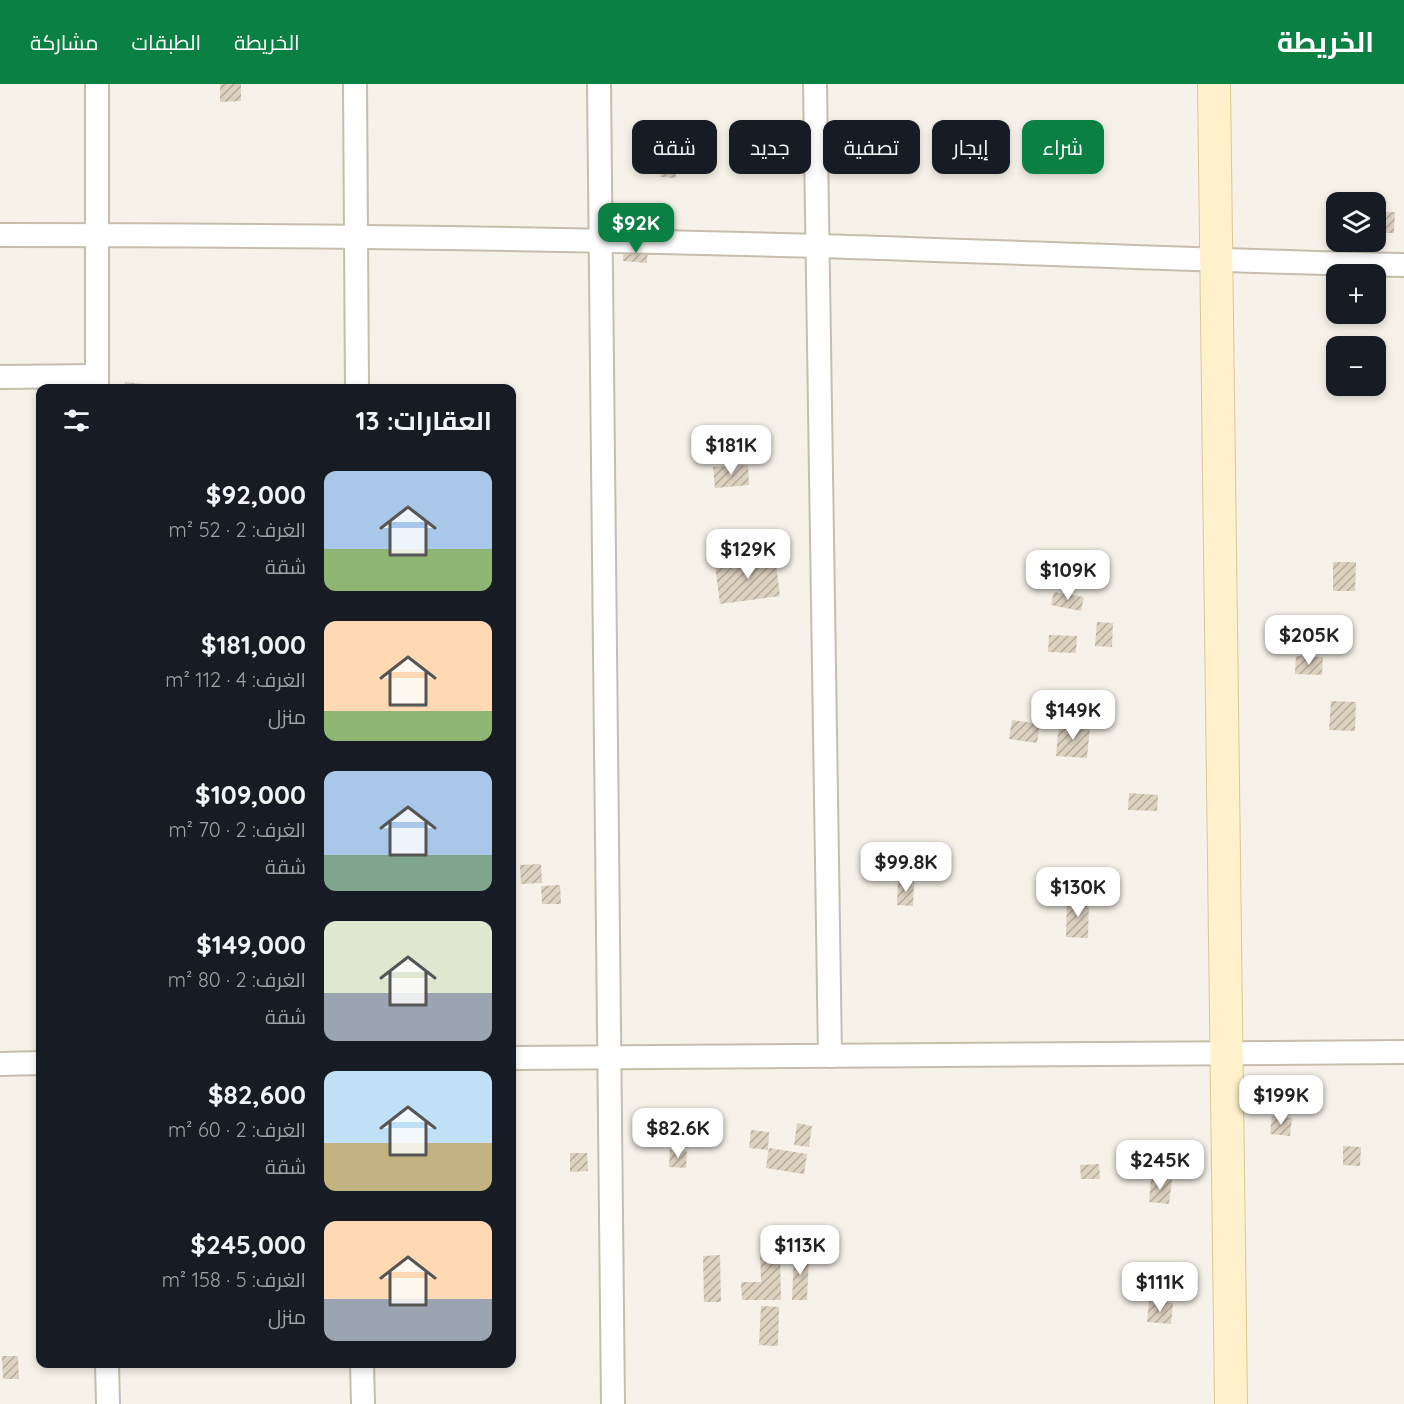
<!DOCTYPE html>
<html lang="ar">
<head>
<meta charset="utf-8">
<style>
  :root { --surface:#171b24; --page:#242831; --text:#f1f3f6; --muted:#9ea1a6; --accent:#0b8043 }
  body { margin:0; font-family:Quicksand,Cairo,sans-serif; background:var(--page); color:var(--text); direction:rtl; height:100vh; display:flex; flex-direction:column; font-size:22px; white-space:nowrap }
  * { box-sizing:border-box; margin:0 }
  p { font-size:20px; color:var(--muted) }
  .icon { flex:none; width:33px; height:33px; fill:none; stroke:currentColor; stroke-width:2; stroke-linecap:round; stroke-linejoin:round }
  .map { position:relative; flex:1; overflow:hidden; direction:ltr }
  .drawer { position:absolute; left:36px; top:300px; width:480px; height:984px; display:flex; flex-direction:column; background:var(--surface); border-radius:12px; box-shadow:0 3px 9px #0003; direction:rtl }
  .drawer>* { flex:none }
  .hud { position:absolute; left:534px; top:36px; width:570px; height:54px; direction:rtl; display:flex; gap:12px }
  .fabs { position:absolute; left:1326px; top:108px; display:grid; gap:12px }
  .fabs a { display:grid; place-items:center; width:60px; height:60px; border-radius:12px; background:var(--surface); box-shadow:0 3px 9px #0003; font-size:30px }
  .price { position:absolute; translate:-50% -51px; padding:0 14px; border-radius:12px; background:#fff; color:#222; font-size:20px; line-height:39px; filter:drop-shadow(0 2px 3px #0008) }
  .price::after { content:''; position:absolute; left:50%; top:36px; width:18px; height:14px; margin-left:-9px; background:inherit; clip-path:polygon(0 0,100% 0,50% 100%) }
  .price.selected { background:var(--accent); color:#fff }
  ul { padding:0; list-style:none }
  li { display:flex; align-items:center; gap:18px; height:150px; padding:0 24px }
  li span { display:grid; place-items:center; flex:none; width:168px; height:120px; border-radius:12px; color:#555 }
  li>.icon { margin-inline-start:auto }
  span .icon { width:72px; height:72px; fill:#fffc; stroke-width:1 }
  li b { font-size:26px }
  h2 { display:flex; justify-content:space-between; align-items:center; height:72px; padding:0 24px; font-size:26px }
  .pill { padding:0 21px; border-radius:12px; background:var(--surface); box-shadow:0 3px 9px #0003; font-size:21px; line-height:54px }
  .pill.selected { background:var(--accent); color:#fff }
  header { display:flex; align-items:center; gap:36px; box-sizing:border-box; height:84px; padding:0 30px; background:var(--accent); color:#fff }
  header strong { font-size:28px }
  nav { display:flex; gap:33px; margin-inline-start:auto; font-size:21px }
  .map>svg:first-child { display:block }
  .building { fill:url(#building-hatch) }
  .lines { fill:none; stroke-linecap:round; stroke-linejoin:round }
  .street-casing { stroke:#c6bdad; stroke-width:26 }
  .secondary-casing { stroke:#dcc794; stroke-width:34 }
  .street { stroke:#fff; stroke-width:22 }
  .secondary { stroke:#fff1cb; stroke-width:32 }
</style>
</head>
<body>
<header>
<strong>الخريطة</strong>
<nav><a>الخريطة</a><a>الطبقات</a><a>مشاركة</a></nav>
</header>
<div class="map">
<svg width="1404" height="1320" viewBox="0 0 1404 1320">
  <defs>
    <pattern id="building-hatch" width="6" height="6" patternUnits="userSpaceOnUse" patternTransform="scale(1.5)"><rect width="6" height="6" fill="#ddd1c0"/><path d="M-1 1l2-2M0 6l6-6M5 7l2-2" fill="none" stroke="#b5ab9d"/></pattern>
  </defs>
  <rect width="100%" height="100%" fill="#f6f2e9"/>
  <!-- building -->
  <g class="building">
    <path d="M 220,0 L 241,0 L 241,17 L 220,18 Z"/>
    <path d="M 662,72 L 678,73 L 676,94 L 660,93 Z"/>
    <path d="M 1378,128 L 1395,128 L 1394,149 L 1377,149 Z"/>
    <path d="M 624,162 L 648,164 L 647,179 L 623,177 Z"/>
    <path d="M 125,298 L 144,300 L 144,304 L 124,304 Z"/>
    <path d="M 748,381 L 749,401 L 715,404 L 713,383 Z"/>
    <path d="M 775,472 L 780,512 L 720,520 L 715,481 Z"/>
    <path d="M 1333,478 L 1356,478 L 1355,507 L 1333,507 Z"/>
    <path d="M 1054,508 L 1084,513 L 1081,527 L 1051,521 Z"/>
    <path d="M 1097,538 L 1113,539 L 1112,563 L 1095,562 Z"/>
    <path d="M 1049,551 L 1077,552 L 1076,569 L 1048,568 Z"/>
    <path d="M 1296,572 L 1323,573 L 1322,591 L 1295,590 Z"/>
    <path d="M 1331,617 L 1356,618 L 1355,647 L 1329,646 Z"/>
    <path d="M 1012,636 L 1040,640 L 1037,659 L 1009,655 Z"/>
    <path d="M 1059,639 L 1090,642 L 1087,674 L 1056,672 Z"/>
    <path d="M 1129,709 L 1158,711 L 1157,727 L 1128,726 Z"/>
    <path d="M 923,773 L 939,774 L 938,794 L 921,793 Z"/>
    <path d="M 541,780 L 542,799 L 521,800 L 520,781 Z"/>
    <path d="M 898,796 L 914,796 L 913,822 L 897,821 Z"/>
    <path d="M 560,801 L 561,820 L 542,820 L 541,802 Z"/>
    <path d="M 1067,815 L 1089,815 L 1088,854 L 1066,853 Z"/>
    <path d="M 1272,1032 L 1292,1034 L 1290,1052 L 1270,1050 Z"/>
    <path d="M 797,1039 L 812,1042 L 809,1063 L 794,1061 Z"/>
    <path d="M 751,1046 L 769,1048 L 768,1066 L 749,1064 Z"/>
    <path d="M 1343,1062 L 1361,1063 L 1360,1082 L 1343,1081 Z"/>
    <path d="M 769,1064 L 807,1070 L 804,1090 L 766,1084 Z"/>
    <path d="M 670,1066 L 687,1067 L 686,1084 L 669,1083 Z"/>
    <path d="M 570,1069 L 587,1069 L 588,1087 L 570,1088 Z"/>
    <path d="M 1099,1080 L 1100,1095 L 1081,1095 L 1080,1081 Z"/>
    <path d="M 1151,1094 L 1172,1096 L 1169,1120 L 1149,1118 Z"/>
    <path d="M 760,1168 L 780,1168 L 781,1216 L 742,1216 L 741,1198 L 761,1198 Z"/>
    <path d="M 794,1169 L 809,1169 L 807,1216 L 792,1216 Z"/>
    <path d="M 720,1171 L 721,1218 L 704,1218 L 703,1172 Z"/>
    <path d="M 1149,1217 L 1173,1219 L 1171,1240 L 1147,1238 Z"/>
    <path d="M 761,1222 L 779,1223 L 778,1262 L 759,1261 Z"/>
    <path d="M 2,1272 L 18,1272 L 19,1295 L 3,1295 Z"/>
  </g>
  <g class="lines">
    <defs>
      <g id="street">
        <path d="M 355,0 L 357,304"/>
        <path d="M 599,0 L 613,1320"/>
        <path d="M 815,0 L 830,972"/>
        <path d="M 0,151 C 273,151 546,154 819,162 C 1014,168 1209,177 1404,181"/>
        <path d="M 0,293 L 97,292"/>
        <path d="M 97,304 L 97,0"/>
        <path d="M 512,974 L 1404,968"/>
        <path d="M 0,980 L 40,979"/>
        <path d="M 107,1280 L 108,1320"/>
        <path d="M 362,1280 L 363,1320"/>
      </g>
      <path id="secondary" d="M 1214,0 L 1231,1320"/>
    </defs>
    <!-- street casing -->
    <use href="#street" class="street-casing"/>
    <!-- secondary casing -->
    <use href="#secondary" class="secondary-casing"/>
    <!-- street -->
    <use href="#street" class="street"/>
    <!-- secondary -->
    <use href="#secondary" class="secondary"/>
  </g>
</svg>
<div class="fabs">
<a><svg class="icon" aria-label="layers" viewBox="0 0 24 24"><path d="M12 4l9 5-9 5-9-5zM3 14l9 5 9-5"/></svg></a>
<a>+</a>
<a>−</a>
</div>
<b class="price selected" style="left:636px;top:170px">$92K</b>
<b class="price" style="left:731px;top:392px">$181K</b>
<b class="price" style="left:748px;top:496px">$129K</b>
<b class="price" style="left:1068px;top:517px">$109K</b>
<b class="price" style="left:1309px;top:582px">$205K</b>
<b class="price" style="left:1073px;top:657px">$149K</b>
<b class="price" style="left:906px;top:809px">$99.8K</b>
<b class="price" style="left:1078px;top:834px">$130K</b>
<b class="price" style="left:1281px;top:1042px">$199K</b>
<b class="price" style="left:678px;top:1075px">$82.6K</b>
<b class="price" style="left:1160px;top:1107px">$245K</b>
<b class="price" style="left:800px;top:1192px">$113K</b>
<b class="price" style="left:1160px;top:1229px">$111K</b>
<div class="hud">
<a class="pill selected">شراء</a>
<a class="pill">إيجار</a>
<a class="pill">تصفية</a>
<a class="pill">جديد</a>
<a class="pill">شقة</a>
</div>
<section class="drawer">
<h2>العقارات: 13<svg class="icon" aria-label="filters" viewBox="0 0 24 24"><path d="M4 7h16M4 17h16"/><circle cx="9" cy="7" r="2"/><circle cx="15" cy="17" r="2"/></svg></h2>
<ul>
<li><span style="background:linear-gradient(#a9c7e8 65%,#8fb573 0)"><svg class="icon" aria-label="home" viewBox="0 0 24 24"><path d="M3 11l9-7 9 7M6 9v11h12V9"/></svg></span><div><b>$92,000</b><p>الغرف: 2 · 52 m²</p><p>شقة</p></div></li>
<li><span style="background:linear-gradient(#ffd9b3 75%,#8fb573 0)"><svg class="icon" aria-label="home" viewBox="0 0 24 24"><path d="M3 11l9-7 9 7M6 9v11h12V9"/></svg></span><div><b>$181,000</b><p>الغرف: 4 · 112 m²</p><p>منزل</p></div></li>
<li><span style="background:linear-gradient(#a9c7e8 70%,#7fa58c 0)"><svg class="icon" aria-label="home" viewBox="0 0 24 24"><path d="M3 11l9-7 9 7M6 9v11h12V9"/></svg></span><div><b>$109,000</b><p>الغرف: 2 · 70 m²</p><p>شقة</p></div></li>
<li><span style="background:linear-gradient(#dfe7d0 60%,#9aa5b1 0)"><svg class="icon" aria-label="home" viewBox="0 0 24 24"><path d="M3 11l9-7 9 7M6 9v11h12V9"/></svg></span><div><b>$149,000</b><p>الغرف: 2 · 80 m²</p><p>شقة</p></div></li>
<li><span style="background:linear-gradient(#bfe0f5 60%,#c2b280 0)"><svg class="icon" aria-label="home" viewBox="0 0 24 24"><path d="M3 11l9-7 9 7M6 9v11h12V9"/></svg></span><div><b>$82,600</b><p>الغرف: 2 · 60 m²</p><p>شقة</p></div></li>
<li><span style="background:linear-gradient(#ffd9b3 65%,#9aa5b1 0)"><svg class="icon" aria-label="home" viewBox="0 0 24 24"><path d="M3 11l9-7 9 7M6 9v11h12V9"/></svg></span><div><b>$245,000</b><p>الغرف: 5 · 158 m²</p><p>منزل</p></div></li>
</ul>
</section>
</div>
</body>
</html>
